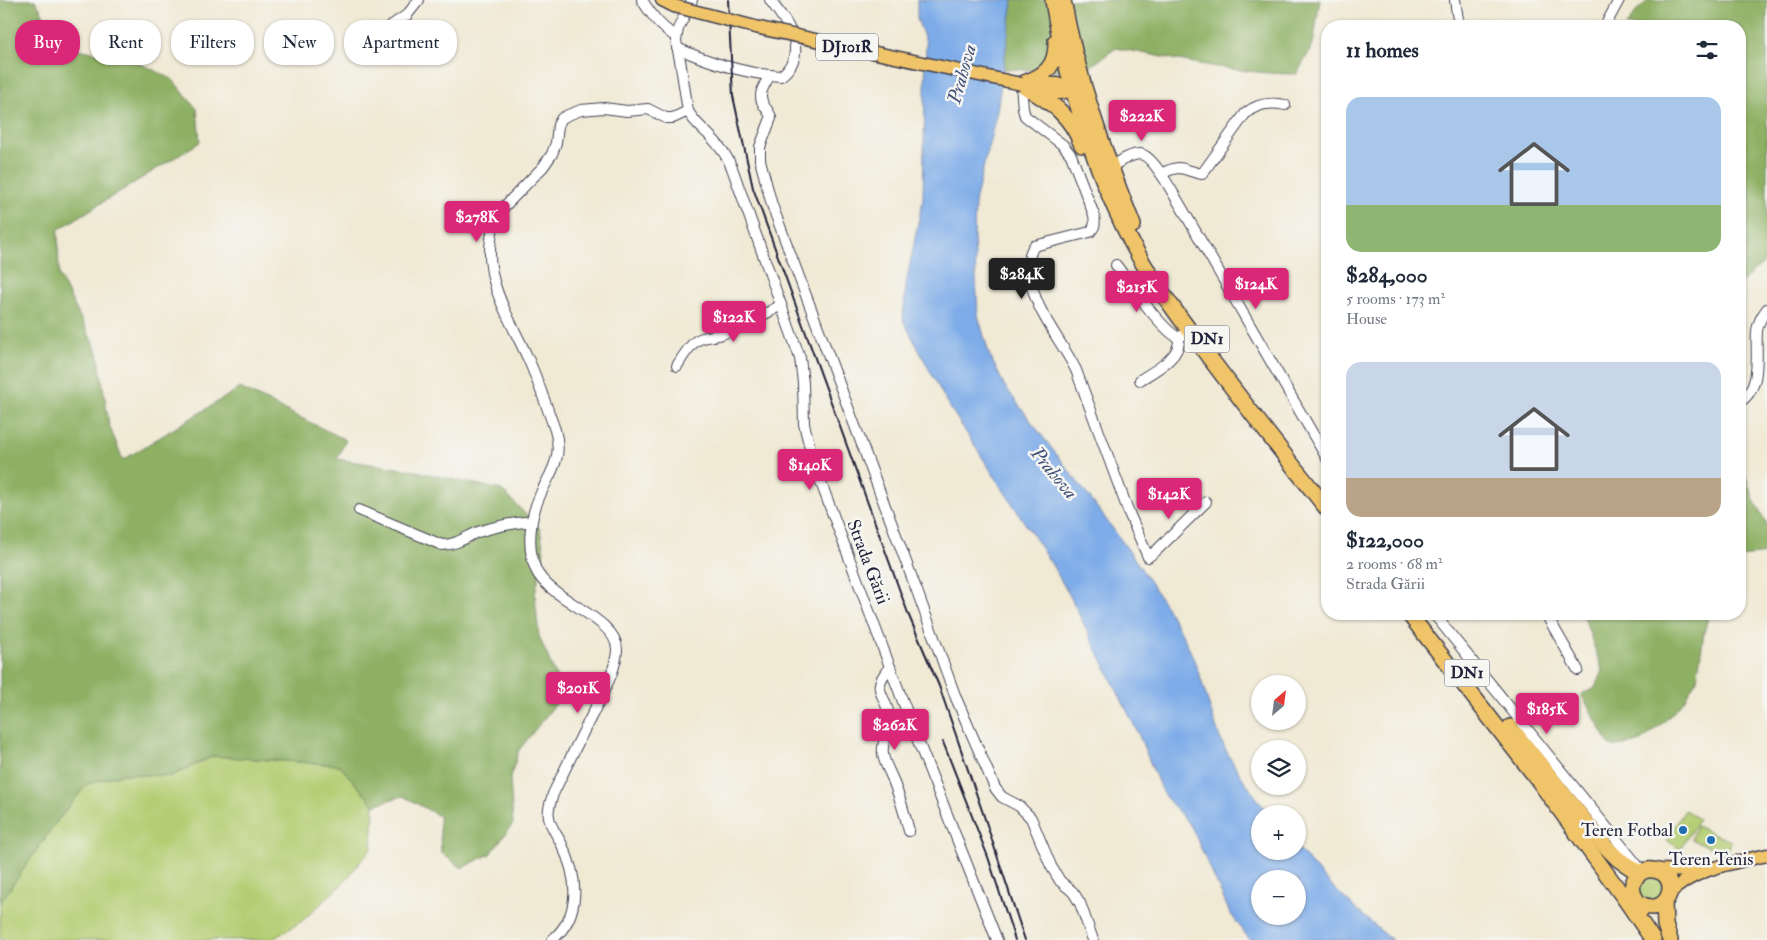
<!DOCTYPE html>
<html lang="en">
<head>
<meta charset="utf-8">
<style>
  :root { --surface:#fff; --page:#f6f6f7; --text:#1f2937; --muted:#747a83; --accent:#db2777 }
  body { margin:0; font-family:"IM FELL Double Pica",serif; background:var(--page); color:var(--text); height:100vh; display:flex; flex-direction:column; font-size:19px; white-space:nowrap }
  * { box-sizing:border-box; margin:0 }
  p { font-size:16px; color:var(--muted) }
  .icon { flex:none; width:28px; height:28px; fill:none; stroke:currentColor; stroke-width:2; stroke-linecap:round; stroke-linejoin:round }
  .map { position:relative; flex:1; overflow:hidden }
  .panel { position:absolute; left:1321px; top:20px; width:425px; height:600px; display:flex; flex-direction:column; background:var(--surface); border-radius:20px; box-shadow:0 1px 4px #0004 }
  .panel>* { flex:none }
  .top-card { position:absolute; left:15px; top:20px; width:475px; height:45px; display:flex; gap:10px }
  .needle { width:32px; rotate:28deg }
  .controls { position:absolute; left:1251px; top:675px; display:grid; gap:10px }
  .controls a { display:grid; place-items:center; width:55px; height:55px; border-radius:50%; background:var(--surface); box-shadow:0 1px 4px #0004; font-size:25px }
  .price { position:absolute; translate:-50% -42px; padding:0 11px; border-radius:5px; background:var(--accent); color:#fff; font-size:16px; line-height:32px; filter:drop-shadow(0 1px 2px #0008) }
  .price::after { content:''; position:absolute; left:50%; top:30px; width:15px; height:11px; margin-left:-8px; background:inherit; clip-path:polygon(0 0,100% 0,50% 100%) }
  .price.on { background:#222; color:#fff }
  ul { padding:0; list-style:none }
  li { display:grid; align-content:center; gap:10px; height:265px; padding:0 25px }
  li span { display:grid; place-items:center; height:155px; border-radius:15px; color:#555 }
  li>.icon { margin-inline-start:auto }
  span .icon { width:90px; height:90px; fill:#fffc; stroke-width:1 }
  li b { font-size:21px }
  h2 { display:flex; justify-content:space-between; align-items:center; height:60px; padding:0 25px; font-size:21px }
  .tag { padding:0 18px; border-radius:20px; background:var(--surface); box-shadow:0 1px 4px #0004; font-size:18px; line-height:45px }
  .tag.on { background:var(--accent); color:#fff }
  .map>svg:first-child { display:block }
  .green { fill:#b3cd72; stroke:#6a7856 }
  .forest { fill:#8eb064; stroke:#586950 }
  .water { fill:#7eace8; stroke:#506792; fill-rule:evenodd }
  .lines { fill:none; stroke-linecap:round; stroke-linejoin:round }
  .minor-casing { stroke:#414052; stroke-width:12 }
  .major-casing { stroke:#414052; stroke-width:15 }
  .highway-casing { stroke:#414052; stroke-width:18 }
  .minor { stroke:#fff; stroke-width:10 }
  .major { stroke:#f0c469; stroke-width:12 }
  .highway { stroke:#f0c469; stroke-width:15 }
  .rail { stroke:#22223b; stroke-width:2 }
  .major-bridge-casing { stroke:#414052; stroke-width:15; stroke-linecap:butt }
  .major-bridge { stroke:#f0c469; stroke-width:12 }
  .poi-dot { fill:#1f6fb2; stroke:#f6f6f2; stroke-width:2 }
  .labels { text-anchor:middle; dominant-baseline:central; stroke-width:5; stroke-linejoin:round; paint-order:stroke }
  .shield { fill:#f6f6f2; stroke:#626272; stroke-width:1 }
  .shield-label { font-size:16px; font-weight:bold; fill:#22223b }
  .street-label { font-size:18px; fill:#22223b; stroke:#f6f6f2 }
  .poi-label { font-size:18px; fill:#22223b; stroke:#f6f6f2; text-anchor:end }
  .water-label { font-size:19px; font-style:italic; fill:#425278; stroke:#f6f6f2 }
</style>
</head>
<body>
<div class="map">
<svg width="1767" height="940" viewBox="0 0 1767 940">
  <rect width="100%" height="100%" fill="#f6f6f2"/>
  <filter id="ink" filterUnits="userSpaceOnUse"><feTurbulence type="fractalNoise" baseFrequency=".02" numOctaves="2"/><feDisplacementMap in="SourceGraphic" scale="10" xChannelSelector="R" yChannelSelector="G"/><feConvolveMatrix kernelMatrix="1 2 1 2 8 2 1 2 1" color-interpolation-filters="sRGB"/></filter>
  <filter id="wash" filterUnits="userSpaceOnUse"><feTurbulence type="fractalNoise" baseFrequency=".0096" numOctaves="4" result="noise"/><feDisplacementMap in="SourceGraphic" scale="20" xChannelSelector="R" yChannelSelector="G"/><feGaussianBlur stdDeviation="1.12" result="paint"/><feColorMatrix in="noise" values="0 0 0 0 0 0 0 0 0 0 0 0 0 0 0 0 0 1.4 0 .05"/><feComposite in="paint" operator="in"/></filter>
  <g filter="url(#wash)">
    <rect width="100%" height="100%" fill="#f0e9d4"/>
    <!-- green -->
    <g class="green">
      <path d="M 214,756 L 339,765 L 374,805 L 372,848 L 342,884 L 301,922 L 271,940 L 0,940 L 0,903 L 54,825 L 87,784 L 123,774 L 171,776 Z"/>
      <path d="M 1685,810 L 1699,819 L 1680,849 L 1666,840 Z"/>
      <path d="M 1696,826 L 1731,841 L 1725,854 L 1691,839 Z"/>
      <path d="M 1649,876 L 1661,880 L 1664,892 L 1654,901 L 1641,897 L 1639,884 Z"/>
    </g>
    <!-- forest -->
    <g class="forest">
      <path d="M 0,0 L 35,0 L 61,45 L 137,62 L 172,79 L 197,109 L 200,142 L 58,230 L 59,275 L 98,353 L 109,425 L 123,460 L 240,388 L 346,440 L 337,459 L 411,470 L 502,490 L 540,529 L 544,552 L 535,594 L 539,636 L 556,676 L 558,701 L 519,750 L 510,778 L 513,824 L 490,854 L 462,868 L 441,853 L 439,816 L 403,796 L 374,805 L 339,765 L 214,756 L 171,776 L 123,774 L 87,784 L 54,825 L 0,903 Z"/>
      <path d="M 1013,0 L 1320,0 L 1313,45 L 1297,74 C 1237,74 1176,59 1116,48 L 1083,72 L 1002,69 Z"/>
      <path d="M 1648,0 L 1767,0 L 1767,260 L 1740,283 L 1740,26 L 1626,26 L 1637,11 Z"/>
      <path d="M 1740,470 L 1745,475 L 1754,500 L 1767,524 L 1767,554 L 1740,557 Z"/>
      <path d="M 1583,614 L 1709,614 L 1704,633 L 1697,679 L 1683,702 L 1663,723 L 1640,742 L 1611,747 L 1581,694 L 1594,689 L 1599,680 L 1602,670 Z"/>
    </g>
    <!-- water -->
    <path class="water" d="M 917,0 L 1013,0 L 997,111 L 975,202 L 974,238 L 978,315 L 989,354 L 1004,385 C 1065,469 1134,547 1184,638 C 1200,668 1208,706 1220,738 C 1232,765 1251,791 1269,814 L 1260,814 L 1260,851 L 1298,851 L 1298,848 C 1325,882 1358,912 1392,940 L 1250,940 L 1230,913 L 1191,826 L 1163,794 L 1138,733 L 1071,598 L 1054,568 L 947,403 L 903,320 L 906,284 L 923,198 L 926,42 L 917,19 ZM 1260,879 L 1298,879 L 1298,916 L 1260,916 Z"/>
  </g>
  <g filter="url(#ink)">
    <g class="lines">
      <defs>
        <g id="minor">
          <path d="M 642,0 C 653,17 659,25 676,37"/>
          <path d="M 692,0 L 678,29 L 676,41 L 680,60 L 688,111 C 693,121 701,127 709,135 C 719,145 727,155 732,168 L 800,358 L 803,383 L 804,424 L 814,464 L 914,731 L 997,940"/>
          <path d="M 1455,0 L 1459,26"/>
          <path d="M 1605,26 L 1619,0"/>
          <path d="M 374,37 L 407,15 L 419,0"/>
          <path d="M 677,48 C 711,63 744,74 781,76 C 811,51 787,23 770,0"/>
          <path d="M 770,75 C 764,86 756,95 765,107 C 768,111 770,113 771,118 L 760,147 L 760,160 L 772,205 L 917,591 L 956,698 L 995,788 L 1002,797 L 1019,806 L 1031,818 L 1051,866 L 1060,881 L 1073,892 L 1080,903 L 1093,940"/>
          <path d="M 1021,84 L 1023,109 L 1025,116 L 1063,145 L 1071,155 L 1094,215 C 1095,223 1096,226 1090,232 L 1034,246 C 1029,253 1029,260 1029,269 C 1032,309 1059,336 1076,370 L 1129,513 L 1148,557 L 1156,551 L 1206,502"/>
          <path d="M 1111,167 C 1119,162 1130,154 1140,154 C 1153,155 1172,192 1179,203 L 1328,460"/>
          <path d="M 1161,174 C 1182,163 1181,170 1202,174 L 1245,114 C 1256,104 1271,102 1285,105"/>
          <path d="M 1116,265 C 1129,282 1161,330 1179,338"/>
          <path d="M 677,366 C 682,358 688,347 696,341 C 703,336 713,337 722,334 C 743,326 762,316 781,305"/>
          <path d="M 1140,380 C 1154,371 1181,358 1179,338 L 1184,334"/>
          <path d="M 1740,402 C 1763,387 1755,354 1757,331 C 1758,322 1762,316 1767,309"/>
          <path d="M 359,510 L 442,545 C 456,545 466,537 478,532 C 496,526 514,523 532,521"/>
          <path d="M 1434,614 L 1642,871"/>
          <path d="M 1546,614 L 1578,670"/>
          <path d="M 890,667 C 869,691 886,693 889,716 C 890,730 881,741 883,754 C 884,764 891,773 894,783 C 900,798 905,815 909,831"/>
          <path d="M 552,940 C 582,915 578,877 562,845 C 558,836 550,827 549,817 C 547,809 551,802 553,794 C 566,767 579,740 593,713 C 602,694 616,671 617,650 C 618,619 549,600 536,570 C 526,547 530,516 541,493 C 552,470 563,457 555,430 C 547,407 539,384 530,363 C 513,323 484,284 491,239 C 492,228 494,220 500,211 L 543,167 L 552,154 L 556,143 L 558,125 L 562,118 L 568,115 L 581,110 L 604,108 L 627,111 L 648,109 L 666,118 L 673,118 L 688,111"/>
        </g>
        <g id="major">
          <path d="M 662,0 L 674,6"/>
          <path d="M 1029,83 L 1057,84 L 1073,89"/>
          <path d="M 1033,88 C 1047,93 1058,96 1073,89"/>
          <path d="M 1655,870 L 1701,871"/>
          <path d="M 1669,894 C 1693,868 1734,863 1767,855"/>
        </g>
        <g id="highway">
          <path d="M 1053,0 C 1058,35 1067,69 1077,103 C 1093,157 1112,209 1140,258 C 1157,288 1179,316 1200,345 C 1242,401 1284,455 1328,510"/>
          <path d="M 1063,0 C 1077,77 1104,152 1133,225"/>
          <path d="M 1021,84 C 1050,102 1069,112 1082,145"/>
          <path d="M 1021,84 C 1044,77 1057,67 1056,41"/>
          <path d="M 1409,614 L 1536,777 L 1625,899 L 1653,940"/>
          <path d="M 1510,727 L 1605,846 L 1618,859 L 1639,873"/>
          <path d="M 1639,903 C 1670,921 1683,873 1653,870 C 1641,868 1630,880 1633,892 C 1634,898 1639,903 1642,909"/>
          <path d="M 1664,903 L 1665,925 L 1670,940"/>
        </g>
      </defs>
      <!-- minor casing -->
      <use href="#minor" class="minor-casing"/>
      <!-- major casing -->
      <use href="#major" class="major-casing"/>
      <!-- highway casing -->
      <use href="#highway" class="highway-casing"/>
      <!-- minor -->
      <use href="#minor" class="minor"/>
      <!-- major -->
      <use href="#major" class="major"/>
      <!-- highway -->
      <use href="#highway" class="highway"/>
      <!-- rail -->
      <g class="rail">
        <path d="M 728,0 L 733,96 L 753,188 L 909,616 L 939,686 L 985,819 L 1025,940"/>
        <path d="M 943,742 L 988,857 L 1015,940"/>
      </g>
      <defs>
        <path id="major-bridge" d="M 674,6 L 755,27 L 1021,84"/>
      </defs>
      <!-- major-bridge casing -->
      <use href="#major-bridge" class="major-bridge-casing"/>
      <!-- major-bridge -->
      <use href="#major-bridge" class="major-bridge"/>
    </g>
  </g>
  <!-- markers -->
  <g class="poi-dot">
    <circle cx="1683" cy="830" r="5"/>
    <circle cx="1711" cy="840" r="5"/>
  </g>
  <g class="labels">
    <!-- shield labels -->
    <g class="shield">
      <rect x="816" y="33.5" width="62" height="27" rx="4"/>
      <rect x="1184.5" y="325.5" width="45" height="27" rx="4"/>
      <rect x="1444.5" y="659.5" width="45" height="27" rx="4"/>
    </g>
    <g class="shield-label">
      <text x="847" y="47">DJ101R</text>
      <text x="1207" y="339">DN1</text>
      <text x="1467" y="673">DN1</text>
    </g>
    <!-- street labels -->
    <g class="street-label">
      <text transform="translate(868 562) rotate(69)">Strada Gării</text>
    </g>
    <!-- poi labels -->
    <g class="poi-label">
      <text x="1673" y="830">Teren Fotbal</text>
      <text x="1711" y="859" text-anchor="middle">Teren Tenis</text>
    </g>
    <!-- water labels -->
    <g class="water-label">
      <text transform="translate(962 74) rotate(-74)">Prahova</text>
      <text transform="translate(1054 473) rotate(50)">Prahova</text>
    </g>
  </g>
</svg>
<div class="controls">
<a><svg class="needle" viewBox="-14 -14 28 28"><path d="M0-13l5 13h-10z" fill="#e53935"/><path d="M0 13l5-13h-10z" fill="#747a83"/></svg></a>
<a><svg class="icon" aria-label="layers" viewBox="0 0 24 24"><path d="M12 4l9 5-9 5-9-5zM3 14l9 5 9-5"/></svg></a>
<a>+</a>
<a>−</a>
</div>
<b class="price" style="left:1142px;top:142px">$222K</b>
<b class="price" style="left:477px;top:243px">$278K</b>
<b class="price on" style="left:1022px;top:300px">$284K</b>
<b class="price" style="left:1256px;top:310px">$124K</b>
<b class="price" style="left:1137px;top:313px">$215K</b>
<b class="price" style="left:734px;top:343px">$122K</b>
<b class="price" style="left:810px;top:491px">$140K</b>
<b class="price" style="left:1169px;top:520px">$142K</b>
<b class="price" style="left:578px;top:714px">$201K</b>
<b class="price" style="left:1547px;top:735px">$185K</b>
<b class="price" style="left:895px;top:751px">$262K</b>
<div class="top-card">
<a class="tag on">Buy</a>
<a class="tag">Rent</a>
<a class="tag">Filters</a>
<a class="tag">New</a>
<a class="tag">Apartment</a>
</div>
<section class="panel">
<h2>11 homes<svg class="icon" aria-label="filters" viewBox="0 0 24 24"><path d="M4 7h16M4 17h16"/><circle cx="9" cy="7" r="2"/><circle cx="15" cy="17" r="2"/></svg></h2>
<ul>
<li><span style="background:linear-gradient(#a9c7e8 70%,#8fb573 0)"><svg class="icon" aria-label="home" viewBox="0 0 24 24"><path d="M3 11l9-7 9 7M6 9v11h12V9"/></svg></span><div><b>$284,000</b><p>5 rooms · 173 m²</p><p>House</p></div></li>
<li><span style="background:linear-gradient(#c9d6e8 75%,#b9a48a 0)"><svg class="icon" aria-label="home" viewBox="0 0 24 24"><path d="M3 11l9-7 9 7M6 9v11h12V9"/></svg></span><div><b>$122,000</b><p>2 rooms · 68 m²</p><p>Strada Gării</p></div></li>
</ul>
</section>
</div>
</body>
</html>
